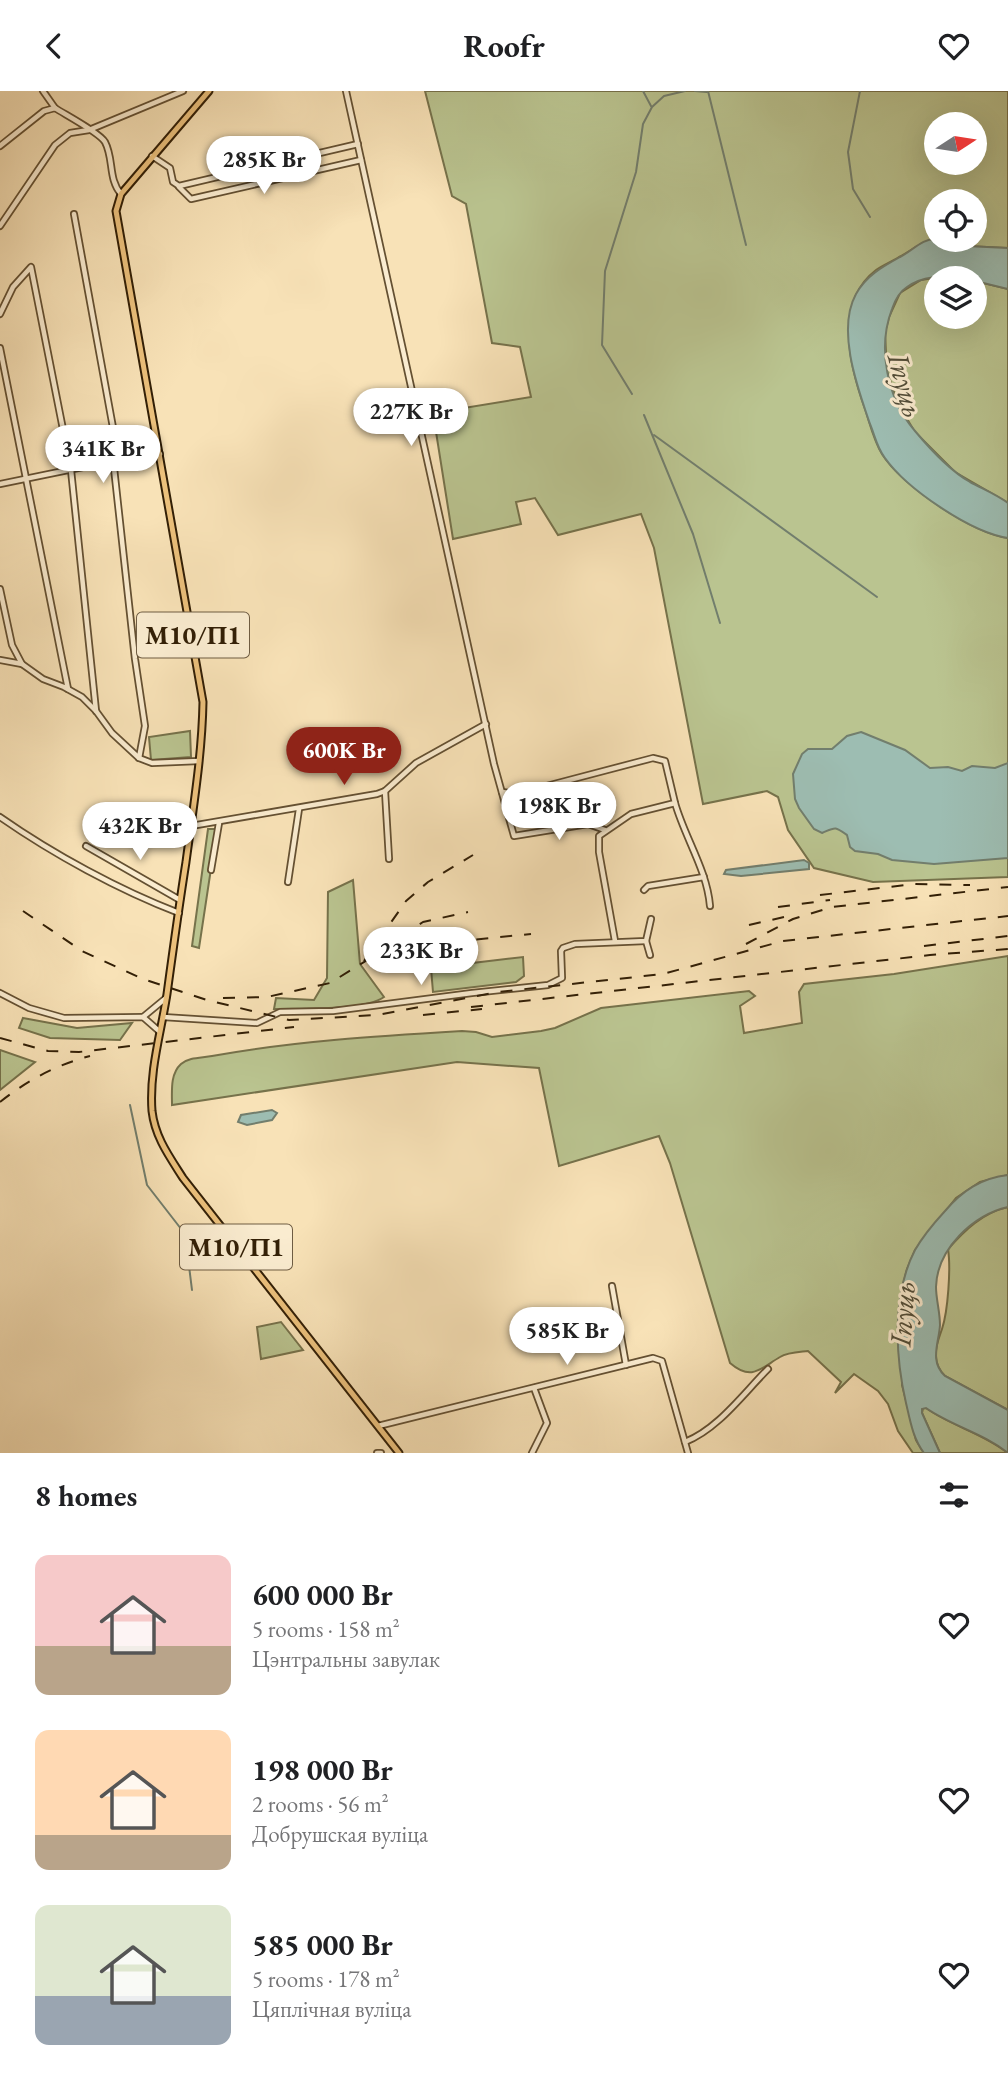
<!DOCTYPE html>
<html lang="en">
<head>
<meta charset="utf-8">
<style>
  :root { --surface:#fff; --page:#f6f6f6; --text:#202124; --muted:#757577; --accent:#8f2418 }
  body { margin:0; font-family:"EB Garamond",serif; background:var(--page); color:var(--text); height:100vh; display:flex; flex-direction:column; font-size:26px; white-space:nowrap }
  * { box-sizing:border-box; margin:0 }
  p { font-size:23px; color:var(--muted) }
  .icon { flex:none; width:38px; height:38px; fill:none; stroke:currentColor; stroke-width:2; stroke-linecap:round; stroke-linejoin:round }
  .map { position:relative; height:1362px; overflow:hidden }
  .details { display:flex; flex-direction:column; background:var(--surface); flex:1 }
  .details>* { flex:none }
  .needle { width:46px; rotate:78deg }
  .buttons { position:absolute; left:924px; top:21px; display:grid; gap:14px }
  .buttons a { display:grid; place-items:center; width:63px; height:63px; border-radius:50%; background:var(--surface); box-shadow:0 7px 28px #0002; font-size:35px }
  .price { position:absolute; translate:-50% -60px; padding:0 16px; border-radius:24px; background:#fff; color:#222; font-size:23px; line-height:46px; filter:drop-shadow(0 2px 4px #0008) }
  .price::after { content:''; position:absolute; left:50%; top:42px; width:21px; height:16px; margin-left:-10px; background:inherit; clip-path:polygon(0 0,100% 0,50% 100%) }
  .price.selected { background:var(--accent); color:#fff }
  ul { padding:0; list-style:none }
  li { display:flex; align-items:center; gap:21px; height:175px; padding:0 35px }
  li span { display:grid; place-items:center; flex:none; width:196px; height:140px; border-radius:14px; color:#555 }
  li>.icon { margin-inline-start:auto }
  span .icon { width:84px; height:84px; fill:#fffc; stroke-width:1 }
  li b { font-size:30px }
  h2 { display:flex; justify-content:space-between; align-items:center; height:84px; padding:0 35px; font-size:30px }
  header { display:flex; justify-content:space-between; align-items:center; height:91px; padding:0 35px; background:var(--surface); font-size:32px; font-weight:700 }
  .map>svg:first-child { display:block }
  .green { fill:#bac490; stroke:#76724b; stroke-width:2; fill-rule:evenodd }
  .water { fill:#9dbdb2; stroke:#727e6d; stroke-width:2 }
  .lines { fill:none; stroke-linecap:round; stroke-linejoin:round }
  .stream { stroke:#727e6d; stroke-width:2 }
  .minor-casing { stroke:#645032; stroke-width:8 }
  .major-casing { stroke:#321f06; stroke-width:9 }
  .minor { stroke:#faecd0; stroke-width:4.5 }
  .major { stroke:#ecc17c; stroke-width:5 }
  .rail { stroke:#321f06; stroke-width:2; stroke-dasharray:12 12; stroke-linecap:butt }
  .labels { text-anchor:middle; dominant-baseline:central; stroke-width:6; stroke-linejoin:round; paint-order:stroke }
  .shield { fill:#faecd0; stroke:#6e5c43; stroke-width:2 }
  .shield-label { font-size:26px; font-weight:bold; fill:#321f06 }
  .water-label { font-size:30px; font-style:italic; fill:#524e3a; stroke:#faecd0 }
</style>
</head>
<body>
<header><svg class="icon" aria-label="back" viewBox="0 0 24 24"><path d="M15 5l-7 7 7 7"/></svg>Roofr<svg class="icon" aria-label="heart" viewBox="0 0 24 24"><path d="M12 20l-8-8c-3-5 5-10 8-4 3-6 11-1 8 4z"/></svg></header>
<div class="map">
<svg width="1008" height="1362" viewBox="0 0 1008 1362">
  <rect width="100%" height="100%" fill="#f8e2b7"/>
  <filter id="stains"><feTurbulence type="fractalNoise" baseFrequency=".00286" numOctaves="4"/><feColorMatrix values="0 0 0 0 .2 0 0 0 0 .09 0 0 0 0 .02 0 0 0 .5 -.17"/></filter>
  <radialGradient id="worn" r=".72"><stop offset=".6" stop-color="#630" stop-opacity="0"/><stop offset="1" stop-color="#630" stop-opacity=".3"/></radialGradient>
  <!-- green -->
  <g class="green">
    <path d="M 425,0 L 1008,0 L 1008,157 L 966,155 L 948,149 L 975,149 L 975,110 L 936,110 L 936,148 C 922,149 912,160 899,166 C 891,171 883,174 876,179 C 833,212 850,276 865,318 C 870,333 874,350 882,363 C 901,394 972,442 1008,447 L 1008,786 L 873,791 L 814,777 L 788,739 L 778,706 L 767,700 L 703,713 L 654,457 L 641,423 L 558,444 L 535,407 L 516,411 L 521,433 L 453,448 L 433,322 L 531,306 L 520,256 L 492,252 L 466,113 L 452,105 ZM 936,33 L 975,33 L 975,72 L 936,72 Z"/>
    <path d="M 947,185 L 963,187 L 936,187 L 936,226 L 975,226 L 975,190 L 1008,198 L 1008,412 L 955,381 L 915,341 L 898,313 L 887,280 L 885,242 L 889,226 L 900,202 L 921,189 Z"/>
    <path d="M 190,640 L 191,666 L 151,669 L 149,646 Z"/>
    <path d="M 208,738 L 217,738 L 199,857 L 192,855 Z"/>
    <path d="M 353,789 L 360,873 L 384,906 C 365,920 299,917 274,918 L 276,907 L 314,909 L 327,887 L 328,801 Z"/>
    <path d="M 1008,865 L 1008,1084 L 980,1091 L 956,1107 L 915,1159 L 907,1178 L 903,1194 L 902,1294 L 916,1349 L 924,1362 L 913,1362 L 898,1340 L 888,1313 L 878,1300 L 854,1283 L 835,1302 L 841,1291 L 808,1260 C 800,1261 788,1261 780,1266 C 761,1277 752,1291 730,1272 L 670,1072 L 659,1045 L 559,1075 L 539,977 L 457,971 L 172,1014 C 172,1000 170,983 181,973 C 189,966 202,967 212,965 C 295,950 378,945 462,940 L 476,941 L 492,946 L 541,940 L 555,937 L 601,917 L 749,900 L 755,905 L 740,915 L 744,942 L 802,932 L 799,901 L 804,893 L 894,883 Z"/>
    <path d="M 523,866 L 524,885 L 516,891 L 433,901 L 431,877 Z"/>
    <path d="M 23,927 L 77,937 L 132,932 L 120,949 L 50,947 L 19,937 Z"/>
    <path d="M 0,959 L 35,971 L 0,999 Z"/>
    <path d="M 1008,1116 L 1008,1319 L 945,1285 C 939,1279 936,1273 936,1265 C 935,1255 939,1247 942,1238 C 948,1220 951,1177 948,1158 C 965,1139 982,1122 1008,1116 Z"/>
    <path d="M 281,1231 L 303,1259 L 261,1268 L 257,1236 Z"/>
    <path d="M 926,1317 C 951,1335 983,1342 1008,1362 L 940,1362 L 922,1322 L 923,1317 Z"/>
  </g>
  <!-- water -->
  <g class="water">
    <path d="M 936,148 L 948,149 L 966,155 L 1008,157 L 1008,198 L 975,190 L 975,187 C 951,187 928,181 907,196 C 899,201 895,209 892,218 C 877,257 887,308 915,340 C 930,358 949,379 970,391 C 983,398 996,403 1008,412 L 1008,447 C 970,441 907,398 885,367 C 877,357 875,345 870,333 C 858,298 836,239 856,203 C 866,185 882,176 900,166 C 912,160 923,147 936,148 Z"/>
    <path d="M 861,641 L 905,659 L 930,677 L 948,676 L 962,680 L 972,675 L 995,677 L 1008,672 L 1008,767 L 934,773 L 892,769 L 878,763 L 855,760 L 850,756 L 847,744 C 834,735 836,736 822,742 L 814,738 L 799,717 L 795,708 L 793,683 L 802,663 L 808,658 L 832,658 L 847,645 Z"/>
    <path d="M 804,769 L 809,772 L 809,778 L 741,785 L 724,783 L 726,779 Z"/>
    <path d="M 272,1019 L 277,1022 L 272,1029 L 247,1034 L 238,1031 L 241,1024 Z"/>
    <path d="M 1008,1084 L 1008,1116 C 973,1124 937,1158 936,1196 C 936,1208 940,1221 940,1234 C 939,1252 929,1270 945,1285 L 1008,1319 L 1008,1362 C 983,1342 952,1335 926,1317 L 922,1318 L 922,1322 L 940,1362 L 924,1362 C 913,1348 910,1329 906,1312 C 895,1265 892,1203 915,1159 C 923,1145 934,1132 945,1120 C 962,1100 981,1087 1008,1084 Z"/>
  </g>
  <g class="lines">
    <!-- stream -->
    <g class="stream">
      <path d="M 643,0 L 651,15"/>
      <path d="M 695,0 L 707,1"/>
      <path d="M 708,0 L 746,154"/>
      <path d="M 860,0 L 848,61 L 853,98 L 870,126"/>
      <path d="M 632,303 L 602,254 L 605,180 L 636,81 L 643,33 L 652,16 L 664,5 L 685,0"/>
      <path d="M 644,324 L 693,443 L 720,532"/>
      <path d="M 654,344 L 877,506"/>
      <path d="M 130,1014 L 147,1094 L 185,1143 L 192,1199"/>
    </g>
    <defs>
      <g id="minor">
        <path d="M 43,0 L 55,17"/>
        <path d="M 346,0 L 494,673 L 514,745 L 588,733 L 605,739"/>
        <path d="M 0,55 L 44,20 L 55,17 C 66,24 100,42 105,51 C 114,68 108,88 121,103"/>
        <path d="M 152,65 L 170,77 L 173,91 L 179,95 L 358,53"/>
        <path d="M 179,96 L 191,108 L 361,69"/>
        <path d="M 74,123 L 118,364 L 114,377 L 135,568 L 145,635 L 139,667"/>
        <path d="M 0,135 L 55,54 L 70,42 L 89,39 L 183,0"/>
        <path d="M 0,223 L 13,196 L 31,176 L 71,379 L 96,620"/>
        <path d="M 0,257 L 68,598"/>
        <path d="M 0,393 L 117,369 L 160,363"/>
        <path d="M 0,498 L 12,554 L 22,573"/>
        <path d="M 0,569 L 22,573 L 43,588 L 64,596 L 82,606 L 96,620 L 112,642 L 139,667 L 152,672 L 199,670"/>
        <path d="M 385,700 L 389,768"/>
        <path d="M 502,701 L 516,703 L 653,667 L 665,670 L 675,712 L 631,723 L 599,745 L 599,761 L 615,850"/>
        <path d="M 675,712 C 685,747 707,779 710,815"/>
        <path d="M 0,726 C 53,763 119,799 179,822"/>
        <path d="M 191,735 L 377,703 L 385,700 L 416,672 L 486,633"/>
        <path d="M 86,755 L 180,809"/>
        <path d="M 211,779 L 219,732"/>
        <path d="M 288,791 L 299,718"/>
        <path d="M 644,799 L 648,795 L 704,786"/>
        <path d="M 646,850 L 650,864"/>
        <path d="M 0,902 L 29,917 L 64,927 L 143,926 L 159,940"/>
        <path d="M 143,926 L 166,907"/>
        <path d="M 163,926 L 257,932 L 280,921 L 333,920 L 472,902 L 548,894 L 562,887 L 561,860 L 563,857 L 575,853 L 646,850 L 651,828"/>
        <path d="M 612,1195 L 626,1274"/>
        <path d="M 378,1335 L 653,1267 L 662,1270 L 688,1362"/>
        <path d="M 685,1351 C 718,1338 743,1303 768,1278"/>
        <path d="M 377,1362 L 381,1362"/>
        <path d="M 532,1362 L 547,1332 L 534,1297"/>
      </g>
      <path id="major" d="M 209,0 L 121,103 L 116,120 L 203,611 C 202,665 193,718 186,771 C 179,815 173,859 167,903 C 161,942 149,980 152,1020 C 155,1046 169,1065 183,1087 L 399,1362"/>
    </defs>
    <!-- minor casing -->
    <use href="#minor" class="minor-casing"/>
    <!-- major casing -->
    <use href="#major" class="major-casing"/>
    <!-- minor -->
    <use href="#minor" class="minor"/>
    <!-- major -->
    <use href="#major" class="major"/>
    <!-- rail -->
    <g class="rail">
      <path d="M 820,804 L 915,793 L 970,794"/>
      <path d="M 778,816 L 830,809"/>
      <path d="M 23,820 L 82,860 L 143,888 L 207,909 L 289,929 L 377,924 L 498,901 L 663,883 L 783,850 L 1008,825"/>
      <path d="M 749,834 L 784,826"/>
      <path d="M 746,853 L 793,828 L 832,816 L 1008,796"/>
      <path d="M 924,855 L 1008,845"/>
      <path d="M 380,860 L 423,831 L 468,821"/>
      <path d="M 364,870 L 406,810 L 428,791 L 473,764"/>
      <path d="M 223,907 L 267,906 L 330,892 L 369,868 L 410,855 L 531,843"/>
      <path d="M 471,916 L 930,864 L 1008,858"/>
      <path d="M 423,924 L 482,918"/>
      <path d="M 0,947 L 48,960 L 79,961 L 294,936"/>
      <path d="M 0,1011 C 28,989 56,974 90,965"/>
    </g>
  </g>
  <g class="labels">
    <!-- shield labels -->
    <g class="shield">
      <rect x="137" y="521.5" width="112" height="45" rx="5"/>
      <rect x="180" y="1133.5" width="112" height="45" rx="5"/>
    </g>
    <g class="shield-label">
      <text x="193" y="544">М10/П1</text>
      <text x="236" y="1156">М10/П1</text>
    </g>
    <!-- water labels -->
    <g class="water-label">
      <text transform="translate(906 294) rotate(75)">Іпуць</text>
      <text transform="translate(902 1223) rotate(-86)">Іпуць</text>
    </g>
  </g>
  <rect width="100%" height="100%" filter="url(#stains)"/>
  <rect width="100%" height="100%" fill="url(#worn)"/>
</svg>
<div class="buttons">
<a><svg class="needle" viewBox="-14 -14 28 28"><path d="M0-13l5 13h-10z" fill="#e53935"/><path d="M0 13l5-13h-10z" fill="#757577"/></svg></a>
<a><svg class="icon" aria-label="locate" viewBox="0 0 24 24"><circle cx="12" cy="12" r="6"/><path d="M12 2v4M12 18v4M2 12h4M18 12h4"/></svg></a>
<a><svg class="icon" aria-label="layers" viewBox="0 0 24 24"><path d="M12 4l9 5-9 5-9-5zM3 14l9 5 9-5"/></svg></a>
</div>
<b class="price" style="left:264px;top:105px">285K Br</b>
<b class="price" style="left:411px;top:357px">227K Br</b>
<b class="price" style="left:103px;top:394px">341K Br</b>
<b class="price selected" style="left:344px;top:696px">600K Br</b>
<b class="price" style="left:559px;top:751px">198K Br</b>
<b class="price" style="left:140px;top:771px">432K Br</b>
<b class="price" style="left:421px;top:896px">233K Br</b>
<b class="price" style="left:567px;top:1276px">585K Br</b>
</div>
<section class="details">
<h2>8 homes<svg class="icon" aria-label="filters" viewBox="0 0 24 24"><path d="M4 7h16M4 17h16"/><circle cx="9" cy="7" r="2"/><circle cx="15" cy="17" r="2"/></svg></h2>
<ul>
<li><span style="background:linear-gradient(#f6c9c9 65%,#b9a48a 0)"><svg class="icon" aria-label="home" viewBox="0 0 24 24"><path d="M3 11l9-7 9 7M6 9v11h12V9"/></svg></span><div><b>600 000 Br</b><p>5 rooms · 158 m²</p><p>Цэнтральны завулак</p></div><svg class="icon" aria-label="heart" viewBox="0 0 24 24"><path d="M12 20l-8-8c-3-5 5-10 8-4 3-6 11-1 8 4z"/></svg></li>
<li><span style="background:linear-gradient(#ffd9b3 75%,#b9a48a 0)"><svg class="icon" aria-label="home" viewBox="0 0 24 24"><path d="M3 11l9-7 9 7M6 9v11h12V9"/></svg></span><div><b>198 000 Br</b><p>2 rooms · 56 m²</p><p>Добрушская вуліца</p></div><svg class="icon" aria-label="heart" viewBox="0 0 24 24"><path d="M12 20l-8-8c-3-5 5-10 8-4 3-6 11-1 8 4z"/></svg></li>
<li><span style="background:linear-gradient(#dfe7d0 65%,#9aa5b1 0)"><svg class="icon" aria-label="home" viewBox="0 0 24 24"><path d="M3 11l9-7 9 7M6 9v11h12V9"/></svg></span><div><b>585 000 Br</b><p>5 rooms · 178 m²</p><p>Цяплічная вуліца</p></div><svg class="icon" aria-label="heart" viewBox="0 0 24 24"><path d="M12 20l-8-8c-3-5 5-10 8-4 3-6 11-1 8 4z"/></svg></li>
</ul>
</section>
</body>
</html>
